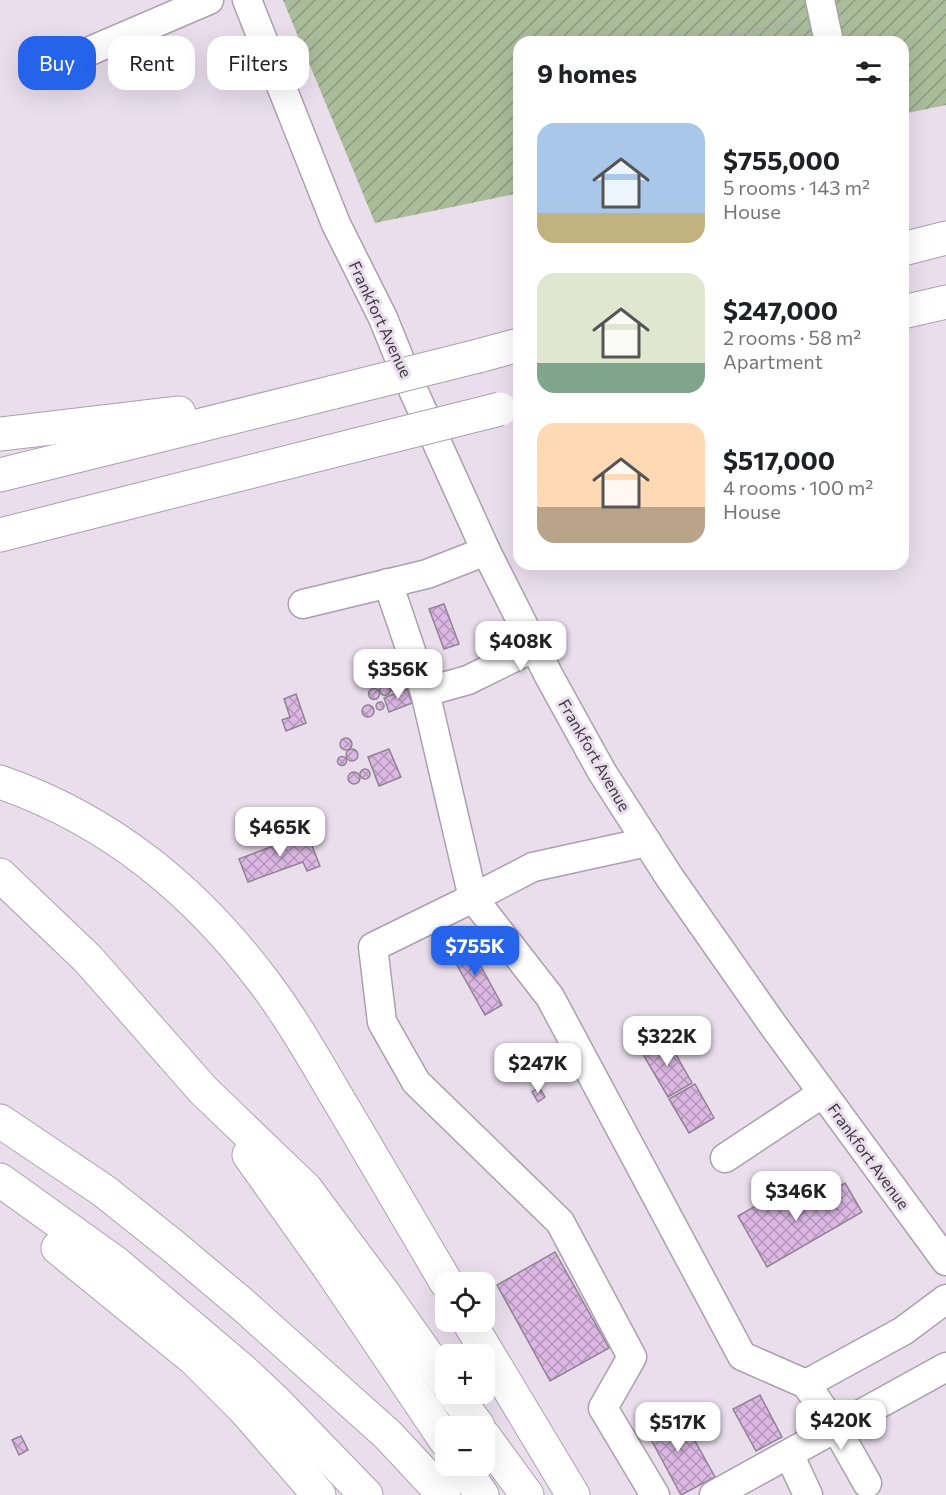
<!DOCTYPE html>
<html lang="en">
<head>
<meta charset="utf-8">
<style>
  :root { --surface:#fff; --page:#f2f2f2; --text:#202124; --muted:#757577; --accent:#2563eb }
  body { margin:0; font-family:Commissioner,sans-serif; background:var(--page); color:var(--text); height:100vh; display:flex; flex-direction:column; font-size:22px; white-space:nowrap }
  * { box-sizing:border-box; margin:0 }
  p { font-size:20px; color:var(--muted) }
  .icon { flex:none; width:33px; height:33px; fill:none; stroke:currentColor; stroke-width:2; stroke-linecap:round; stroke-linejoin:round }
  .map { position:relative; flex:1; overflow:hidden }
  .details { position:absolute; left:513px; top:36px; width:396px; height:534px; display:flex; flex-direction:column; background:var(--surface); border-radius:18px; box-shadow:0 6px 24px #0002 }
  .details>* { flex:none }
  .top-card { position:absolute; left:18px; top:36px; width:405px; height:54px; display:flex; gap:12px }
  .controls { position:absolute; left:435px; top:1272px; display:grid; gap:12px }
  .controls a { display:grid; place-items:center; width:60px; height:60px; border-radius:12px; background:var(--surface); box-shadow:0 6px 24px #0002; font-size:30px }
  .price { position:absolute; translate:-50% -51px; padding:0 14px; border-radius:12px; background:#fff; color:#222; font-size:20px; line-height:39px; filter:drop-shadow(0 2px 3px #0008) }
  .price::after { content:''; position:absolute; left:50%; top:36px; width:18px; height:14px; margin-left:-9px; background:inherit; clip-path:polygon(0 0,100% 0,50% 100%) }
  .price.current { background:var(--accent); color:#fff }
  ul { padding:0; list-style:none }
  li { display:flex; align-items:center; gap:18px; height:150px; padding:0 24px }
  li span { display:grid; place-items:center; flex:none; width:168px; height:120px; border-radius:18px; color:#555 }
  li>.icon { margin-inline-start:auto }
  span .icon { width:72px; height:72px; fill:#fffc; stroke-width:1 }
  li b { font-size:26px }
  h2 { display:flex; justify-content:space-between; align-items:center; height:72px; padding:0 24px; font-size:26px }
  .tag { padding:0 21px; border-radius:18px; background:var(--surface); box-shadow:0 6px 24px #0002; font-size:21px; line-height:54px }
  .tag.current { background:var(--accent); color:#fff }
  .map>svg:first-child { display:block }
  .garden { fill:url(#garden-furrows) }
  .building { fill:url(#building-cross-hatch); stroke:#8f8592; stroke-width:1.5 }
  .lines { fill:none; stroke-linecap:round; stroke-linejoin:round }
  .minor-casing { stroke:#aba0ad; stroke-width:31 }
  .highway-casing { stroke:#aba0ad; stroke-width:35 }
  .path { stroke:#b4aab6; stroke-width:4; stroke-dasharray:1.5 4.5; stroke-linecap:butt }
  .minor { stroke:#fff; stroke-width:28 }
  .highway { stroke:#fff; stroke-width:33 }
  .highway-bridge-casing { stroke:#aba0ad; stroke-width:35; stroke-linecap:butt }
  .highway-bridge { stroke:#fff; stroke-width:33 }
  .labels { text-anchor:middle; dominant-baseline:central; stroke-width:6; stroke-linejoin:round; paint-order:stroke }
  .street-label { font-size:16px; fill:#3d393e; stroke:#eadeed }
</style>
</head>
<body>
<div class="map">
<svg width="946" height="1495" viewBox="0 0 946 1495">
  <defs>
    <pattern id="garden-furrows" width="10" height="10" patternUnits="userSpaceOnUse" patternTransform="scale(1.5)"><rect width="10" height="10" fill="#aabd9b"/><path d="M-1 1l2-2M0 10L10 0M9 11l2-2" fill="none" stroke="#8c9b80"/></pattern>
    <pattern id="building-cross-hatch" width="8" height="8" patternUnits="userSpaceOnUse" patternTransform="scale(1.5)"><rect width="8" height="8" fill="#dcb7e4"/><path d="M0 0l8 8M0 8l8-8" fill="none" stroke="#b496ba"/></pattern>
  </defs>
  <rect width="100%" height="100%" fill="#eadeed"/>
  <!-- garden -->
  <path class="garden" d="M 283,0 L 946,0 L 946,105 L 903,114 L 903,42 L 519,42 L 519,193 L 375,223 Z"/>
  <!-- building -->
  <g class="building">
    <path d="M 444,604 L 459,644 L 444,649 L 429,609 Z"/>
    <circle cx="396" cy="687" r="5.5"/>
    <circle cx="385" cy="690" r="5.5"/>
    <circle cx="374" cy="694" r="5.5"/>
    <path d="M 407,689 L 412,703 L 389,712 L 384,698 Z"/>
    <path d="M 296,694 L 306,723 L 286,731 L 282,720 L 290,717 L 284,699 Z"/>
    <circle cx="380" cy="706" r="4"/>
    <circle cx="368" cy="711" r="6"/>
    <circle cx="346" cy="744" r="6"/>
    <circle cx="352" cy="755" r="6"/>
    <path d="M 389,749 L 401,777 L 379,786 L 368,757 Z"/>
    <circle cx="342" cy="761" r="4.5"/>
    <circle cx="365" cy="774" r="5"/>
    <circle cx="354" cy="778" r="6"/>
    <path d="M 307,833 L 320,866 L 307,871 L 303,862 L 248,882 L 239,859 Z"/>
    <path d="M 466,939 L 502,1005 L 485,1015 L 448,949 Z"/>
    <path d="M 666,1037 L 692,1083 L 668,1097 L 641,1051 Z"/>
    <path d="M 695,1084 L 714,1118 L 689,1133 L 669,1099 Z"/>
    <path d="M 539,1087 L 545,1097 L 538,1102 L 532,1092 Z"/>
    <path d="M 845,1183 L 862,1212 L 767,1267 L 738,1216 L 787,1188 L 799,1209 Z"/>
    <path d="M 555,1252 L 609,1348 L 550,1381 L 497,1285 Z"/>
    <path d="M 760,1395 L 782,1437 L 756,1451 L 733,1409 Z"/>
    <path d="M 661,1407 L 679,1438 L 690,1432 L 715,1477 L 681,1495 L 640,1419 Z"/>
    <path d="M 21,1436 L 28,1450 L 19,1455 L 12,1440 Z"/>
  </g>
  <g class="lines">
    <defs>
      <g id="minor">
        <path d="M 247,0 L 336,224 L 383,318 L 404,370 L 486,551 L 549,676 L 602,772 L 670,878 L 773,1025 L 946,1261"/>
        <path d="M 820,0 L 829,42"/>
        <path d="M 69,60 L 209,0"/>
        <path d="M 388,583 L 425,692 L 468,680 L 535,647"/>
        <path d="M 303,604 L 427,574 L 486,551"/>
        <path d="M 425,692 L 473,898 L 533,867 L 647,842"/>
        <path d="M 725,1158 L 823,1093"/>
        <path d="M 806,1384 L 903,1331 L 946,1299"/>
        <path d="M 789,1454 L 808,1495"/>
        <path d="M 655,1495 L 603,1408 L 632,1357 L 560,1222 L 416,1082 L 382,1022 L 373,947 L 473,898 L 550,997 L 742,1356 L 806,1384 L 836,1428 L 867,1483"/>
        <path d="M 714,1495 L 946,1367"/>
      </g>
      <g id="highway">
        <path d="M 903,249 L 946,238"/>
        <path d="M 903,312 L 946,302"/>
        <path d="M 478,356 L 519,345"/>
        <path d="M 0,434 L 179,413"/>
        <path d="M 0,475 L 334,392"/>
        <path d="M 0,535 L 356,445"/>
        <path d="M 0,782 C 112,821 197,892 267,986 C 297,1026 321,1071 347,1114 C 380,1170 413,1226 446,1282"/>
        <path d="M 0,875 L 88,959 L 203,1090 L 306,1189 L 384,1294 L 446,1382"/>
        <path d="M 0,1121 L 104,1191 L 173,1246 L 242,1304 L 388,1435 L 444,1495"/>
        <path d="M 249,1155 L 328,1266 L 446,1441"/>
        <path d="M 0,1180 L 117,1264 L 241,1369 L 275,1401 L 366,1495"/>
        <path d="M 58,1248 L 194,1359 L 244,1409 L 319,1495"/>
        <path d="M 469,1322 L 573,1495"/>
        <path d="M 454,1394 L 478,1426"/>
        <path d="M 484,1436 L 527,1495"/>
        <path d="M 462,1466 L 482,1495"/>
      </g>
    </defs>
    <!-- minor casing -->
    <use href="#minor" class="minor-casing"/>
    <!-- highway casing -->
    <use href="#highway" class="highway-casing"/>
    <!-- path -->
    <g class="path">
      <path d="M 941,16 L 946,14"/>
      <path d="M 699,42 L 791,23 L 794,10"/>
    </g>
    <!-- minor -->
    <use href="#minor" class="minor"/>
    <!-- highway -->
    <use href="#highway" class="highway"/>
    <defs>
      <g id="highway-bridge">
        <path d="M 334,392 L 478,356"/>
        <path d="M 356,445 L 500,409"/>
      </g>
    </defs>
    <!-- highway-bridge casing -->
    <use href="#highway-bridge" class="highway-bridge-casing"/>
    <!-- highway-bridge -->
    <use href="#highway-bridge" class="highway-bridge"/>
  </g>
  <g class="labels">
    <!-- street labels -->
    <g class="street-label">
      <text transform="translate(381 319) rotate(65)">Frankfort Avenue</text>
      <text transform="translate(595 755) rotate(60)">Frankfort Avenue</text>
      <text transform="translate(869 1156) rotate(54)">Frankfort Avenue</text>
    </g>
  </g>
</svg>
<div class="controls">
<a><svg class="icon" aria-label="locate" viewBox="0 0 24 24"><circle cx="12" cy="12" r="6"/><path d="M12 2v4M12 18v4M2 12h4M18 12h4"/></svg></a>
<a>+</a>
<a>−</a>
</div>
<b class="price" style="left:521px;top:672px">$408K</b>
<b class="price" style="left:398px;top:700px">$356K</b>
<b class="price" style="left:280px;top:858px">$465K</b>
<b class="price current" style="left:475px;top:977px">$755K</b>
<b class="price" style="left:667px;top:1067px">$322K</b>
<b class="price" style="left:538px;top:1094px">$247K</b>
<b class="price" style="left:796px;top:1222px">$346K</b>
<b class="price" style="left:841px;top:1451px">$420K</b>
<b class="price" style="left:678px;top:1453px">$517K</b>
<div class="top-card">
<a class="tag current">Buy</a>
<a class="tag">Rent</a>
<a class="tag">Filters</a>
</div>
<section class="details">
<h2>9 homes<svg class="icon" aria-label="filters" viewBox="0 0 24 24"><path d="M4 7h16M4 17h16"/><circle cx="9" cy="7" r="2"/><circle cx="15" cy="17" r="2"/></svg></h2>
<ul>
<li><span style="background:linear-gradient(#a9c7e8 75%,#c2b280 0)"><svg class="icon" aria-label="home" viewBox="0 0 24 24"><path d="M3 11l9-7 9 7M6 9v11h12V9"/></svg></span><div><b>$755,000</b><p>5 rooms · 143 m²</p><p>House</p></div></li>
<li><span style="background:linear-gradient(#dfe7d0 75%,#7fa58c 0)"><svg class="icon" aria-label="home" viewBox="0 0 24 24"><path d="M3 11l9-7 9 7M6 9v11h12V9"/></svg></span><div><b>$247,000</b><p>2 rooms · 58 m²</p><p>Apartment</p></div></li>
<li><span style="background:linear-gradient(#ffd9b3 70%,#b9a48a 0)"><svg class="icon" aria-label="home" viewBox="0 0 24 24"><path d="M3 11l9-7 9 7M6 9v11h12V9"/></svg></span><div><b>$517,000</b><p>4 rooms · 100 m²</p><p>House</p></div></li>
</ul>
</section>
</div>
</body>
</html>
